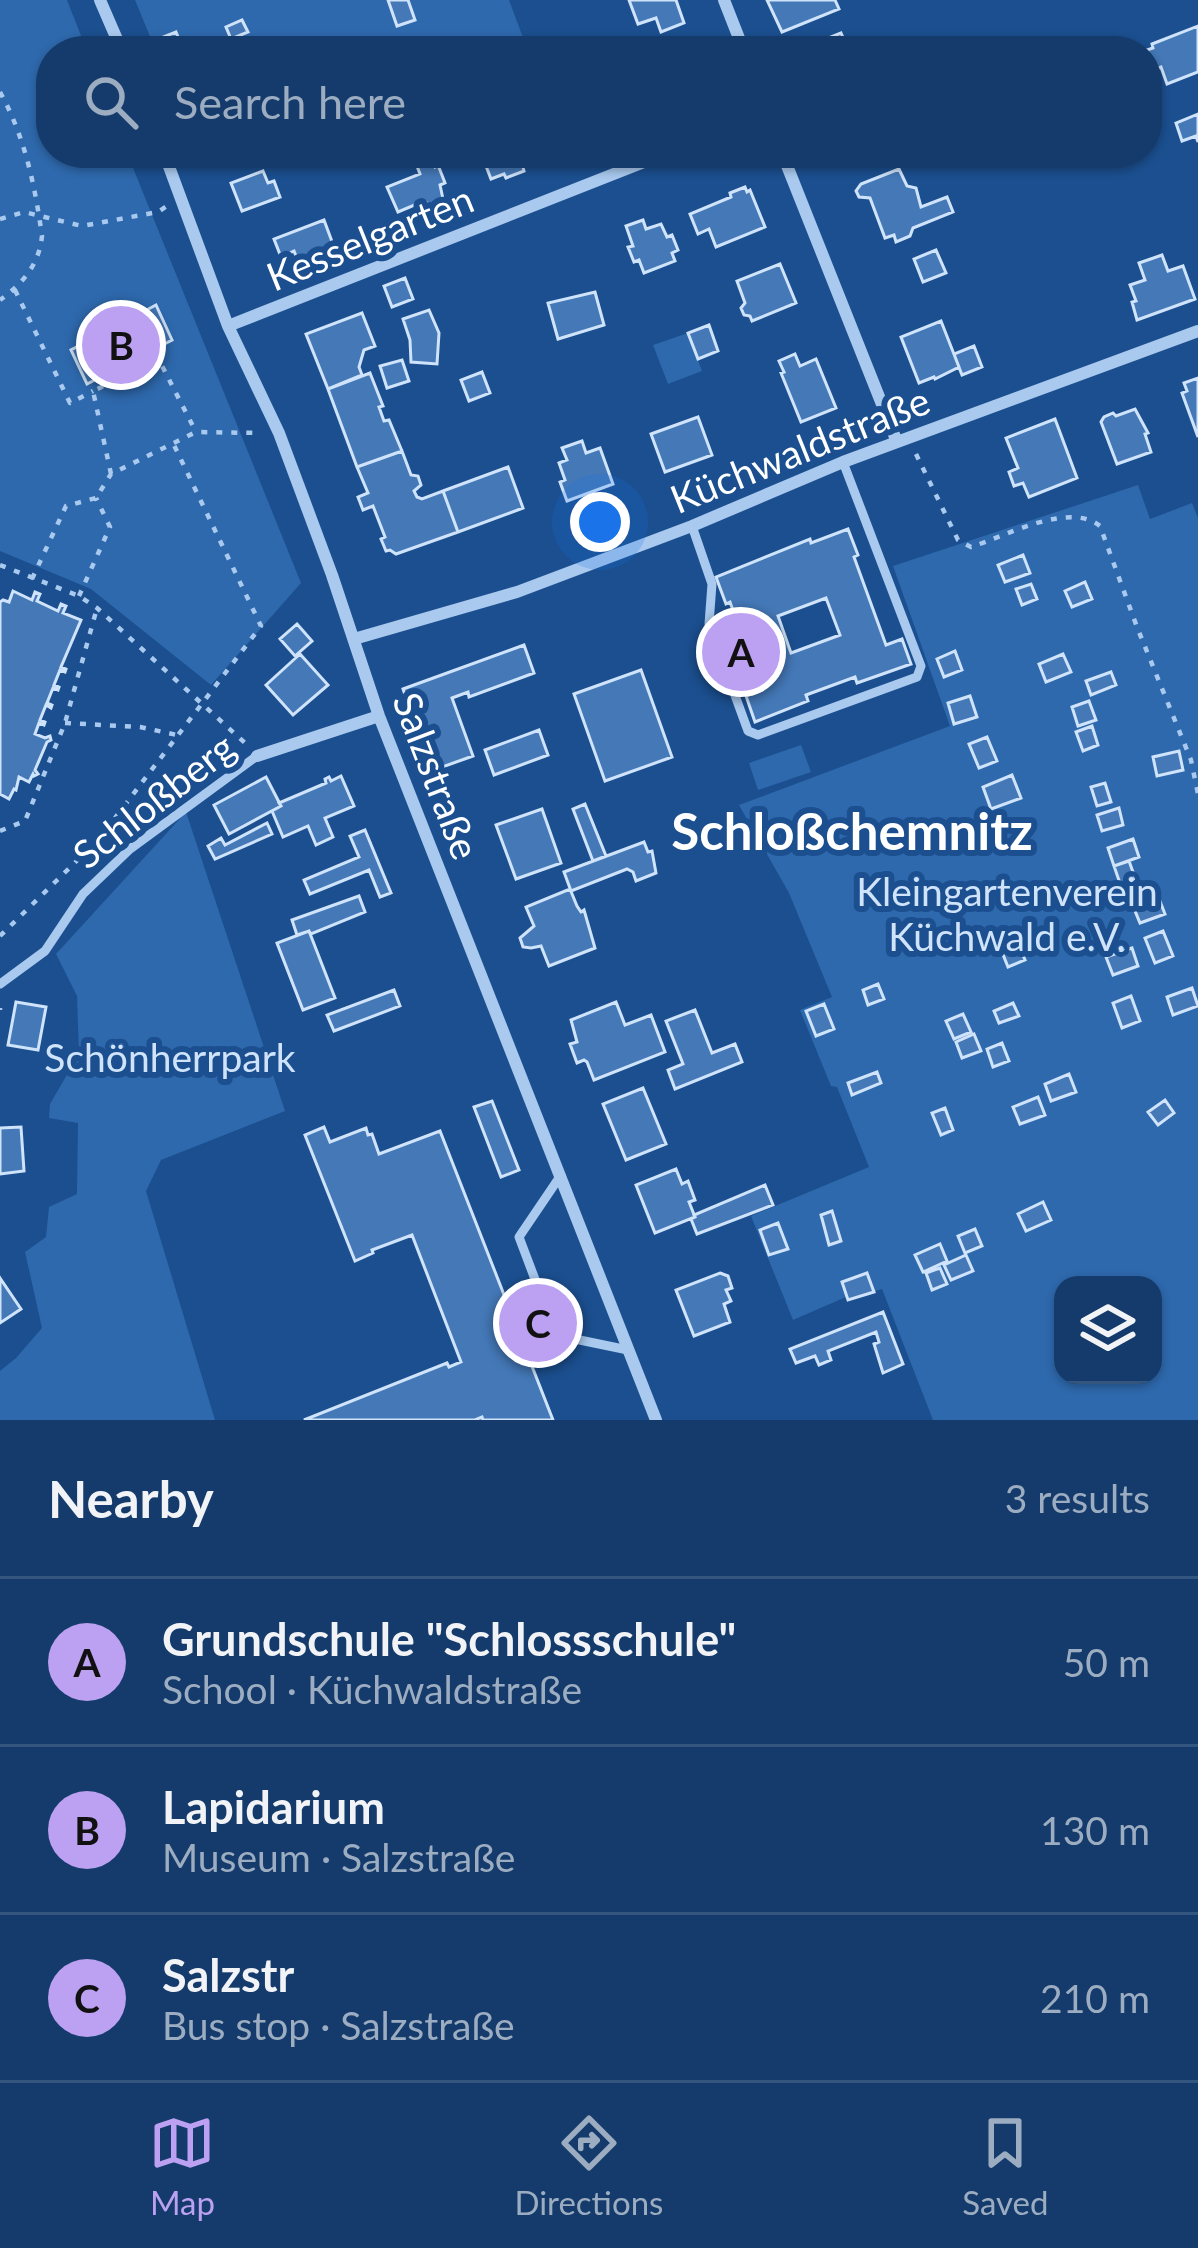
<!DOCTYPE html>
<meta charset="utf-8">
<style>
body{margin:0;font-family:Lato,sans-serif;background:#1d4271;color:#f1f3f6}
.controls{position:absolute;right:36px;bottom:36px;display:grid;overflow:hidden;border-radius:24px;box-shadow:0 3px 9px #0004}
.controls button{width:108px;height:108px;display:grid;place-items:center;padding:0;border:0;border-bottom:3px solid #33557e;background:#143b6b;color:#f1f3f6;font:60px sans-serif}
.you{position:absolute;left:600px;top:522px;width:42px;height:42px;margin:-30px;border:9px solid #fff;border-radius:50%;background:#1a73e8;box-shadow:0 0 0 18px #1a73e833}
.badge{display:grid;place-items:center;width:78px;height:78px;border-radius:50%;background:#bca0f2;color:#111;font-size:39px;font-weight:700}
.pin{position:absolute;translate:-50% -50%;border:6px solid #fff;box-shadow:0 3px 12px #0006}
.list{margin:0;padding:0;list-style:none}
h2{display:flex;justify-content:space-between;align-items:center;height:156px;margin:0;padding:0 48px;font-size:51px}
h2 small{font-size:39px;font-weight:400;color:#9dadc1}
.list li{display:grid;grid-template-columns:78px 1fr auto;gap:36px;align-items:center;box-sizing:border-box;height:168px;padding:0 48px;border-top:3px solid #33557e}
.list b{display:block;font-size:45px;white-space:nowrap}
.list p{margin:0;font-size:39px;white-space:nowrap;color:#9dadc1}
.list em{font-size:39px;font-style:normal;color:#9dadc1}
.icon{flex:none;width:66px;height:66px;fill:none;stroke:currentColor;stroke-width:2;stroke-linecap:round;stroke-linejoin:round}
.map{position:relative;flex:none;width:1198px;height:1420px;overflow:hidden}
.search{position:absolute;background:#143b6b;box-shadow:0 3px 9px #0004;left:36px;right:36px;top:36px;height:132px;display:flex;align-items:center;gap:30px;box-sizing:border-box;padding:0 42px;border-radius:48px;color:#9dadc1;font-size:45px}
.sheet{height:660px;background:#143b6b}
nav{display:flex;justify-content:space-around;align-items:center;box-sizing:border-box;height:168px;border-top:3px solid #33557e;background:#143b6b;font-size:33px;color:#9dadc1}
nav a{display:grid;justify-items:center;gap:6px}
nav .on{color:#bca0f2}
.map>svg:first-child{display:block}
.green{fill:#2e69ad;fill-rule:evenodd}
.building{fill:#4478b7;stroke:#cfe3fa;stroke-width:3;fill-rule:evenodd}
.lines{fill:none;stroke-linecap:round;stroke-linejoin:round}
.path{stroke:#a9c9ee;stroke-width:4.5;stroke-dasharray:6 9;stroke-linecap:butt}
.service{stroke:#a9c9ee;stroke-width:9}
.minor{stroke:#a9c9ee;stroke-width:12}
.labels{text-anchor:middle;stroke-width:12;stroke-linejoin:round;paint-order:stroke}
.street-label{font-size:39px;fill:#fff;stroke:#1b4f8f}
.park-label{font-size:39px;fill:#cfe3fa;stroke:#1b4f8f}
.district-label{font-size:51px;font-weight:bold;fill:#fff;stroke:#1b4f8f}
</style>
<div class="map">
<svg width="1198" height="1420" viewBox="0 0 1198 1420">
<rect width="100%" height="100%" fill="#1b4f8f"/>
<path class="green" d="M0,0H67L87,51H51V153H127L301,583L211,685L91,589L0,551Z
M135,0H509L528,51H156Z
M688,333L702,371L668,384L653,345Z
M1138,485L1150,519L1192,503L1198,518V1420H933L882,1289L848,1300L846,1297L793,1320L751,1216L869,1167L837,1087L831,1086L800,1010L832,997L789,893L739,805L950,726L893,566ZM1063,1285H1153V1375H1063Z
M801,745L811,772L758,790L749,763Z
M186,812L285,1111L161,1160L146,1191L215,1420H0V1371L16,1358L42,1328L25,1252L46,1237L49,1207L77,1194L78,1123L49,1118L50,1104L79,1054L77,996L56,954Z"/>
<path class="building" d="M388,0H408L415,20L397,26Z
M629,0H676L684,23L661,32L656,18L638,24Z
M767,0H835L839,9L782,32Z
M242,20L248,32L231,39L226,27Z
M1198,26V72L1167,84L1161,67L1154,70L1147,50L1153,48L1152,44Z
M176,32L184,51H163L158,39Z
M841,33L849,51H827L823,40Z
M1198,114V142L1196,136L1182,141L1176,123Z
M412,153H434L431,159L435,167L438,165L445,183L440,185L443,199L440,205L434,208L424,201L398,212L387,187L420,174Z
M481,153H533L536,161L523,167L524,171L506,178L504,174L491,179Z
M899,169L907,186L916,188L921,207L947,197L953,212L913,228L910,236L896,242L894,235L885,238L870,198L859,197L856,191L861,184Z
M263,171L268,183L274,181L280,197L242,211L231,183Z
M745,187L747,192L750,190L765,227L716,247L709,229L698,234L690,214L731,197L730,193Z
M324,220L334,247L298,261L294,251L281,257L274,239Z
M643,220L646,229L661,224L667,237L672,235L678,250L672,253L675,261L644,273L639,260L634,262L628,247L633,246L626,226Z
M936,250L946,273L923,282L914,259Z
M1162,255L1168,271L1183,266L1195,299L1137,320L1132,302L1136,301L1130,285L1145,280L1139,263Z
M780,264L796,303L752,321L750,316L744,315L741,308L745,303L737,281Z
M405,278L413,299L392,307L384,286Z
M595,292L604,325L558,339L548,303Z
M156,305L172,340L87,384L71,350Z
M429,310L439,333L437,364L411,362L410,340L403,319Z
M362,313L375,346L364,350L359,367L362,375L328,389L306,334Z
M941,321L959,367L935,379L934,377L919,383L901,337Z
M709,325L718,351L698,359L688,333Z
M974,346L982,367L962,375L954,354Z
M795,354L800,366L816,359L836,408L801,422L781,373L784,372L779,361Z
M402,360L409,381L387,388L380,366Z
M482,372L490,393L469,401L461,380Z
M370,373L383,406L379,407L384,421L389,420L402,451L357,467L328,389Z
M1198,378V437L1182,393L1187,391L1184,383Z
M1135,409L1148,433L1145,434L1151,452L1117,464L1101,422L1104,417L1113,413L1116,416Z
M698,417L712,455L665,472L651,434Z
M1055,419L1077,478L1029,497L1023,483L1014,486L1009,472L1018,468L1006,438Z
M582,441L586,453L600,448L613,484L567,501L560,482L565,480L559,463L567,460L562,448Z
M402,451L411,475L418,476L421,485L414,491L417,497L422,499L443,491L458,532L396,554L390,550L386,551L381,539L385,537L373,506L363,510L358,497L368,493L357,467Z
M508,467L523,508L458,532L443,491Z
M848,529L858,555L854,557L886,645L902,639L911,664L857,683L855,677L806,695L808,701L755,722L746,696L762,690L730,602L726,604L716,577L810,539L811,543ZM826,598L840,635L791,653L778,616Z
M1023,555L1030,573L1005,582L998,565Z
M1085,582L1092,599L1072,607L1065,591Z
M1031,584L1037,599L1022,605L1016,589Z
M13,591L32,600L35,592L40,594L37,601L58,611L61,604L66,606L63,613L81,620L61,667L66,669L65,672L60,670L54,685L59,687L58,690L53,688L47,703L52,705L51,708L46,705L40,720L45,722L44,725L39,723L35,734L45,738L50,736L51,740L47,742L35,770L38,774L34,776L33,774L29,782L19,777L16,790L14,789L9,799L0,794V602L3,600L9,602Z
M297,624L312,641L295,656L280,639Z
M524,645L534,673L469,697L468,692L452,698L473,756L431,771L403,689Z
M955,651L962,670L944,677L937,659Z
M300,654L328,685L293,715L266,685Z
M1063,654L1071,672L1046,682L1039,664Z
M641,670L672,757L605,781L574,694Z
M1111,672L1116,685L1091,695L1086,681Z
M970,696L977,717L954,724L948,703Z
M1089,701L1096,720L1078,726L1072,707Z
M1092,726L1098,745L1083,751L1076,732Z
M539,730L548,755L494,775L485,750Z
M987,737L997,761L979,768L969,744Z
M1179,751L1183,770L1157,776L1153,757Z
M1012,775L1021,798L991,809L983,787Z
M341,776L354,806L325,818L333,837L316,845L308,826L283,837L272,811L281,806L279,803L326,783L325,779L329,777L331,781Z
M266,777L281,806L229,834L214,805Z
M1105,783L1111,802L1097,806L1091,787Z
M585,804L606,856L593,861L573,809Z
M1119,808L1123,825L1102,831L1097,815Z
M542,809L561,863L516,879L496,825Z
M267,823L272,834L215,859L208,846L221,838L225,845Z
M365,830L391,893L380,897L369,870L310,894L304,880L359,857L350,836Z
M1133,839L1139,857L1114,866L1108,848Z
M644,842L648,852L652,851L656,873L636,881L633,872L627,869L571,891L564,872Z
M1129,861L1138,886L1123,892L1114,866Z
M570,889L577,906L581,912L584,910L595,948L549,966L541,946L531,948L523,947L520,938L534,926L526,907Z
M359,896L365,912L311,934L309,931L297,935L292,920Z
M1158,896L1165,914L1140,923L1133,906Z
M309,931L335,998L303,1010L277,943Z
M1163,931L1173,956L1155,963L1145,938Z
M1015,936L1025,960L1008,967L998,942Z
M1132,948L1138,966L1113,975L1106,957Z
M878,984L884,999L868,1005L863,990Z
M1192,988L1198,1006L1173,1015L1167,997Z
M394,990L400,1006L334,1031L327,1015Z
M1131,996L1140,1021L1122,1028L1113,1003Z
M16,1002L46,1007L38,1050L8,1045Z
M616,1002L625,1025L651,1015L665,1052L594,1080L587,1062L584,1060L577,1063L570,1044L577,1042L571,1020Z
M1013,1003L1019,1016L999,1023L994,1011Z
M824,1004L834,1029L816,1036L806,1011Z
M695,1010L712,1053L735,1044L742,1062L675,1089L668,1070L683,1064L666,1021Z
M963,1014L971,1032L954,1039L946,1021Z
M974,1034L981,1051L962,1058L956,1042Z
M1002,1043L1009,1061L993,1067L987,1049Z
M877,1072L881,1083L852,1095L848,1083Z
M1069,1074L1076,1092L1051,1101L1045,1084Z
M643,1088L666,1144L626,1160L603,1104Z
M1038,1097L1045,1115L1020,1124L1013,1107Z
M1165,1100L1174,1113L1158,1125L1148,1112Z
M492,1101L519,1170L501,1177L474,1107Z
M945,1108L953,1130L941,1135L932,1113Z
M21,1127L24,1171L0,1174V1128Z
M324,1127L330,1142L366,1128L368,1135L372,1134L379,1154L440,1131L553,1420H483L482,1417L475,1420H304L447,1363L449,1367L461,1362L412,1235L372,1250L373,1253L355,1261L305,1135Z
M676,1169L682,1184L688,1181L695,1200L689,1202L695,1217L655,1233L636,1185Z
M765,1185L773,1205L697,1234L691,1219L695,1217L694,1215Z
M1043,1202L1051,1220L1026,1231L1018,1214Z
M832,1211L841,1241L829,1245L821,1215Z
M778,1223L788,1249L769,1255L760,1230Z
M975,1229L982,1246L965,1253L958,1236Z
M940,1244L947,1261L923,1272L915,1255Z
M966,1255L973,1271L951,1280L944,1265Z
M940,1268L947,1284L932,1290L926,1273Z
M720,1273L728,1276L732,1288L726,1290L731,1301L724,1304L730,1322L694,1336L676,1290Z
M867,1273L874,1292L848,1300L842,1282Z
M0,1278L21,1309L0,1323Z
M883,1312L903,1364L883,1373L874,1344L879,1342L876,1332L828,1351L831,1360L819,1365L815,1356L796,1363L790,1349Z"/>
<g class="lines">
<path class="path" d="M0,92C25,137 35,186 42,236C39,265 23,283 0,300
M0,219L24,212L82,226L158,212L167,206
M15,290L70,403L93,391
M916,454L958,540L971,547C1006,536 1069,501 1100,526L1137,627L1191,760L1198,794
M111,474L93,391L159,360L196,432
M0,565L79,596L97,608L245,743
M32,579L66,506L96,498L111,474L196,432L261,433
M79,596L110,527L96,498
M65,723L140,727L177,735
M0,831L25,821L65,723L97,608
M0,936L99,839L261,626L173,443
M0,1008V1010"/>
<path class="service" d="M692,526L712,584L709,624L748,731L758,735L917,677L921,666L843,462
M0,984L45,951L83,894L130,849L257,756
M561,1175L519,1237L550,1319L570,1338L628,1350"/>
<path class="minor" d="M100,0L122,51
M724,0L744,51
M164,153L228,326L279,433L332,575L379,716L656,1420
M782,153L897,442
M228,326L667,153
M354,639L517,592L692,526L843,462L1198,331
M257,756L379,716"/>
</g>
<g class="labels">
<g class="street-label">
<text transform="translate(370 238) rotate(-22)" y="14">Kesselgarten</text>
<text transform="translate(800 450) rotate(-22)" y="14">Küchwaldstraße</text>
<text transform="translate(436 776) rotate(69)" y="14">Salzstraße</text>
<text transform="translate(154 801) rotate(-38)" y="14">Schloßberg</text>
</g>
<g class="park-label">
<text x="1007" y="906">Kleingartenverein<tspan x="1007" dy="45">Küchwald e.V.</tspan></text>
<text x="170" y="1072">Schönherrpark</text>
</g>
<g class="district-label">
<text x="852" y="850">Schloßchemnitz</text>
</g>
</g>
</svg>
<div class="controls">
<button><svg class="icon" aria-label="layers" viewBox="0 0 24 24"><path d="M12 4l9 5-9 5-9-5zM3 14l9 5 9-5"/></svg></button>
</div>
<div class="you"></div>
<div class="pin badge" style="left:741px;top:652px">A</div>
<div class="pin badge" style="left:121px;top:345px">B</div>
<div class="pin badge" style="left:538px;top:1323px">C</div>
<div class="search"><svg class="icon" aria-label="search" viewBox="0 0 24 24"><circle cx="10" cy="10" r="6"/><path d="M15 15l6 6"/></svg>Search here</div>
</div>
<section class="sheet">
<h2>Nearby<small>3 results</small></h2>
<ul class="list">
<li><span class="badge">A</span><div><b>Grundschule &quot;Schlossschule&quot;</b><p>School · Küchwaldstraße</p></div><em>50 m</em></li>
<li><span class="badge">B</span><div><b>Lapidarium</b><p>Museum · Salzstraße</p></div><em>130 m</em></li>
<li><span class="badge">C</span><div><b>Salzstr</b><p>Bus stop · Salzstraße</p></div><em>210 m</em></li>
</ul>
</section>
<nav>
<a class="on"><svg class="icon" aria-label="map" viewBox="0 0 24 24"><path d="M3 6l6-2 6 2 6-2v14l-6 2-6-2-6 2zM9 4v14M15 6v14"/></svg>Map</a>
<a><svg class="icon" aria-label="directions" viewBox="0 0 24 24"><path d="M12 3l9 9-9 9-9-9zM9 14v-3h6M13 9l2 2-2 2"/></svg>Directions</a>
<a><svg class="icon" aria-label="saved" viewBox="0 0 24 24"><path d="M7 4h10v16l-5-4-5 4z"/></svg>Saved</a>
</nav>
